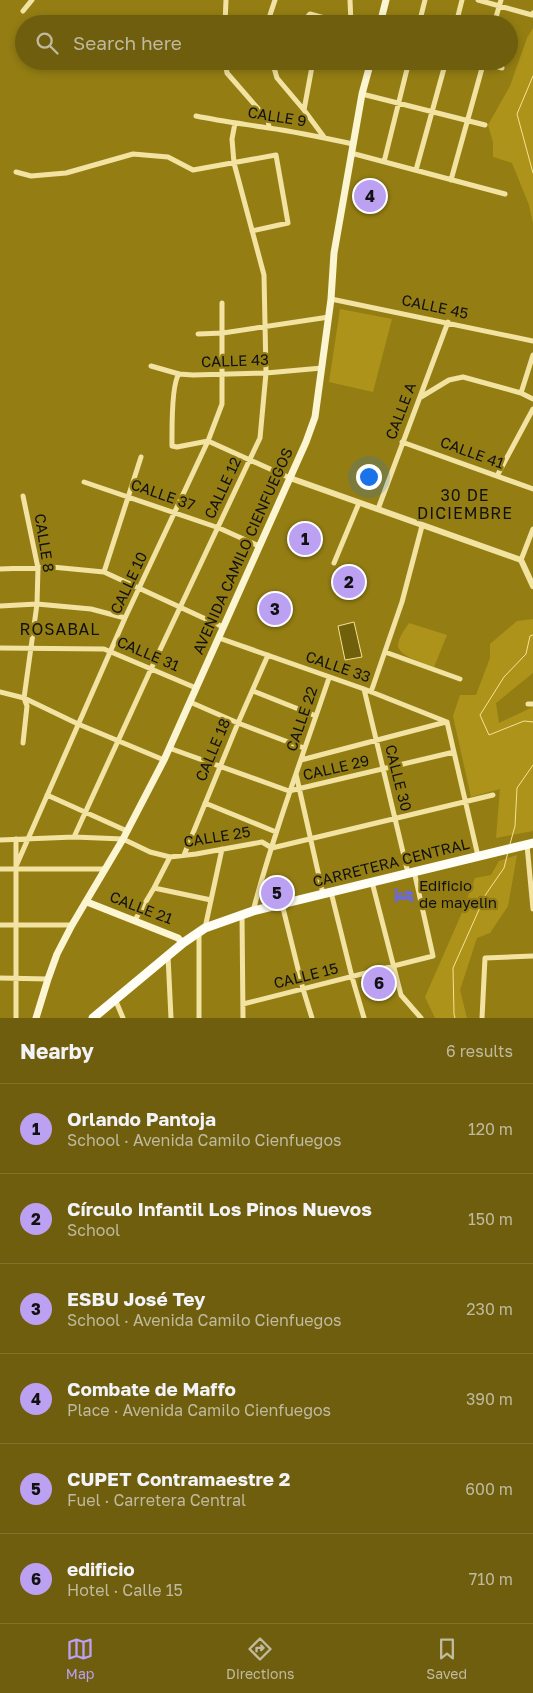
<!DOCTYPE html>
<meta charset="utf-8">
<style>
body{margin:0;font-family:"Golos Text",sans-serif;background:#746417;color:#f1f3f6}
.you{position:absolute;left:368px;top:476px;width:18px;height:18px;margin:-12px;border:4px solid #fff;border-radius:50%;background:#1a73e8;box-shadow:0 0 0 8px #1a73e833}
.badge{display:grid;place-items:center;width:32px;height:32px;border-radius:50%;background:#bca0f2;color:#111;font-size:16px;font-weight:700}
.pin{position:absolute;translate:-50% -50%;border:2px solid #fff;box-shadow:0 1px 5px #0006}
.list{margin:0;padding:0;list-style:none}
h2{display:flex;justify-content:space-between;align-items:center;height:65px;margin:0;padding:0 20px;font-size:21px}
h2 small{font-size:16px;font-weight:400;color:#c0ba9e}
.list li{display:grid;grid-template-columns:32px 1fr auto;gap:15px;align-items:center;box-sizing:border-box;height:90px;padding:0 20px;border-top:1px solid #81732e}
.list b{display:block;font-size:19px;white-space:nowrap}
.list p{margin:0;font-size:16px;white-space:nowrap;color:#c0ba9e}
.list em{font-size:16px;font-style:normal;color:#c0ba9e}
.icon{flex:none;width:28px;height:28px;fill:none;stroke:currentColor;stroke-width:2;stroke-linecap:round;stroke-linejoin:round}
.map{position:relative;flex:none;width:533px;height:1018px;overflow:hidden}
.search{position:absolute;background:#6f5e0e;box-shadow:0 2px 8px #0003;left:15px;right:15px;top:15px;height:55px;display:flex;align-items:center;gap:12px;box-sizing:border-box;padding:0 18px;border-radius:28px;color:#c0ba9e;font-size:19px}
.sheet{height:605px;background:#6f5e0e}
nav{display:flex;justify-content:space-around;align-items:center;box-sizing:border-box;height:70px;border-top:1px solid #81732e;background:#6f5e0e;font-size:14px;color:#c0ba9e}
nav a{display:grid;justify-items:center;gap:2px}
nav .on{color:#bca0f2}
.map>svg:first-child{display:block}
.green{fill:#ae931b}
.water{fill:#70600c;stroke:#f5e294}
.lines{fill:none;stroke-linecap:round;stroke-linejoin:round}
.stream{stroke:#f5e294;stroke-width:1}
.minor{stroke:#f2e3a2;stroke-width:5}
.tertiary{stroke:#f2e3a2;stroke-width:6}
.secondary{stroke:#fcf5d1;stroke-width:7}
.trunk{stroke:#fffef6;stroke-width:9}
.labels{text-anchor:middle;stroke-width:4.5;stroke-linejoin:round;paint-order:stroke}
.street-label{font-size:15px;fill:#111;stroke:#947e13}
.poi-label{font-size:15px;fill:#111;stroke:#947e13;text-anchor:start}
.neighbourhood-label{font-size:16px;letter-spacing:1px;fill:#111;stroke:#947e13}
</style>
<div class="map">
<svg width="533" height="1018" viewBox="0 0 533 1018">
<rect width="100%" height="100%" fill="#947e13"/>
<path class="green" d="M533,28V223L529,205L512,163L493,157V142L488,125L510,86L527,38Z
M340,309L392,319L373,392L329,382Z
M533,619V673L496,703L499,723L533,707V831L496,838L500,789L471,797L453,716L460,695H476L490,658V644L517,621Z
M409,623L447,635L434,667C425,663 397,656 398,645C399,637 405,629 409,623Z
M517,855L508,906L490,933L477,938L460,990L467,1018H435L425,997L461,915L475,878L491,875L499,861Z"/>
<path class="water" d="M354,622L362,657L345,660L338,626Z"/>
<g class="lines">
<path class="stream" d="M533,76L517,114L533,173
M533,635L530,636L526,654L504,677L480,715L489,735L524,721L533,722
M510,844L515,826L517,788L533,765
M455,1018L454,1014L453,968L486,894L504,868L508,852"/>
<path class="minor" d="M350,0L351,24
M478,0L532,15L533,13
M23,11L32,0
M225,24L226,0
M267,24L275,0
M301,24L310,14L346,24
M419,24L425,0
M456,24L462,0
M494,24L501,0
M225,61L227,73L268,120L269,127
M272,61L277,78L304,110L324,137
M480,61L502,68
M362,94L485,125
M304,110L313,61
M196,116C220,121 244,124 269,128C297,132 325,138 353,144
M351,153L505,194
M384,162L409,61
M416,170L446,61
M16,172L31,176L66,173L133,154L168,157L193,170L276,155L288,223L252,231
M451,180L484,61
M331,299L533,341
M198,334L223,333L329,317
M151,366L179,374L193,375L266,373L322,368
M179,374C171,384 172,431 172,446L177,447L208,441L290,478
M521,393L533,355
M421,397L449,380L463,377L521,393L533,399
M402,442L533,489
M497,476L533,409
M84,482L219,528L259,546
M23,496L38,568L37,604L24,698L27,706L23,743
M378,509L448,322
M521,560L533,529
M334,563L359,503
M0,569L52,567L104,572L223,627
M104,572L141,457
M0,606L37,604L91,609L125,618
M219,638L364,689L447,722
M0,648L104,649L196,688
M385,652L460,679
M364,689L408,873
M253,691L316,716
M0,692L24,698L78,724L164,760
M371,692L402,602L422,526
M190,702L238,723L304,748
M528,704H533
M447,722L478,856
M169,748L289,791L454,752
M301,760L446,722
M296,774L323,894
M47,795L127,831
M205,803L276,832
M74,837L151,669L260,438L266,373L264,275L234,163L232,139L235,123
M16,839V1018
M0,840L74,837L123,839L150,852L170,857L196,854L262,842L272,848L493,795
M527,845L533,909
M184,855L238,723L268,655
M17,864L125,618L208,441L222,404V303
M0,869H105
M372,882L401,995L421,1018
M154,888L211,900
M331,892L352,977L364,1018
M282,904L303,989L312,1018
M253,911C274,832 303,755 329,678
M242,914L243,1018
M135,920L154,888L170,857
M0,925H72
M205,928L222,849
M199,932V1018
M168,956L171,1018
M0,978L48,979
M115,999L123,1018
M243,1004L433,956L414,871
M482,1018L485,958L533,956"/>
<path class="tertiary" d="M290,478L521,560L533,586"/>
<path class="secondary" d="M380,24L386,0
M87,902L178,938L183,943
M36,1018L48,979L57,954L72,925L123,839L164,760L306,442L315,417L331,299L334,253L362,94L371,61"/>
<path class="trunk" d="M93,1018L183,943L205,928L253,911L533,843"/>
</g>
<defs>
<g id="hotel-bare" transform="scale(1.5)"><path d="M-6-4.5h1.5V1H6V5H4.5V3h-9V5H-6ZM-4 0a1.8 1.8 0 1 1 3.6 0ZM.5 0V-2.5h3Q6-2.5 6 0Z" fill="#6366ff" stroke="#947e13" stroke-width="2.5" paint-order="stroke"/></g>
</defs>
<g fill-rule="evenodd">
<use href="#hotel-bare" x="404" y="895"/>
</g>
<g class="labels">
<g class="street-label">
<text transform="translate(277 117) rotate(9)" y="5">CALLE 9</text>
<text transform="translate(435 307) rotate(12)" y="5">CALLE 45</text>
<text transform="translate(235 361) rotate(-2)" y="5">CALLE 43</text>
<text transform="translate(401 411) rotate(-69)" y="5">CALLE A</text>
<text transform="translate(472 453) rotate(20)" y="5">CALLE 41</text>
<text transform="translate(223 488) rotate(-65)" y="5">CALLE 12</text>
<text transform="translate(163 495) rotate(19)" y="5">CALLE 37</text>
<text transform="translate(44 543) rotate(81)" y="5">CALLE 8</text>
<text transform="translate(243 551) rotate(-66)" y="5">AVENIDA CAMILO CIENFUEGOS</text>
<text transform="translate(129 583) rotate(-65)" y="5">CALLE 10</text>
<text transform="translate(148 654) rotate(23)" y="5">CALLE 31</text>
<text transform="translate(338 667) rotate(19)" y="5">CALLE 33</text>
<text transform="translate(302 719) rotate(-71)" y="5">CALLE 22</text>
<text transform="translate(213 750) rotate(-67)" y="5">CALLE 18</text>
<text transform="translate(336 768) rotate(-13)" y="5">CALLE 29</text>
<text transform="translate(398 778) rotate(76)" y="5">CALLE 30</text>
<text transform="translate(217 837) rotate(-9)" y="5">CALLE 25</text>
<text transform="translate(391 863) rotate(-14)" y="5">CARRETERA CENTRAL</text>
<text transform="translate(141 908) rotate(21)" y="5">CALLE 21</text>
<text transform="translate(306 976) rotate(-14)" y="5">CALLE 15</text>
</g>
<g class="poi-label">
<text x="419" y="891">Edificio<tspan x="419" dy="17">de mayelin</tspan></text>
</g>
<g class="neighbourhood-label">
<text x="465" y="501">30 DE<tspan x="465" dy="18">DICIEMBRE</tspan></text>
<text x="60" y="635">ROSABAL</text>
</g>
</g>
</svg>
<div class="you"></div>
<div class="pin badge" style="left:305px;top:539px">1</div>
<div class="pin badge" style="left:349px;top:582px">2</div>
<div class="pin badge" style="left:275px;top:609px">3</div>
<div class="pin badge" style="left:370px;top:196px">4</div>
<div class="pin badge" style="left:277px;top:893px">5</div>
<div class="pin badge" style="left:379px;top:983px">6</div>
<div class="search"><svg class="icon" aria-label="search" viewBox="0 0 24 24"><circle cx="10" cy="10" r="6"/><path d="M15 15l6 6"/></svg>Search here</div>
</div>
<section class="sheet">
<h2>Nearby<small>6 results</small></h2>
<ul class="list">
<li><span class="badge">1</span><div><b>Orlando Pantoja</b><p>School · Avenida Camilo Cienfuegos</p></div><em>120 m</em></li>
<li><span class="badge">2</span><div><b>Círculo Infantil Los Pinos Nuevos</b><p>School</p></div><em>150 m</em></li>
<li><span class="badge">3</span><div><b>ESBU José Tey</b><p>School · Avenida Camilo Cienfuegos</p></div><em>230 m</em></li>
<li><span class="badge">4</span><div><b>Combate de Maffo</b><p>Place · Avenida Camilo Cienfuegos</p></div><em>390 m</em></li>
<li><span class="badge">5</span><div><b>CUPET Contramaestre 2</b><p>Fuel · Carretera Central</p></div><em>600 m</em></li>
<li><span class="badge">6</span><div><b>edificio</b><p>Hotel · Calle 15</p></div><em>710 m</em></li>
</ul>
</section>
<nav>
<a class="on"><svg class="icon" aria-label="map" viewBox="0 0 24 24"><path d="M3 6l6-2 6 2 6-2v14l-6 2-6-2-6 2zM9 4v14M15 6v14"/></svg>Map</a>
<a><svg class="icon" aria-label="directions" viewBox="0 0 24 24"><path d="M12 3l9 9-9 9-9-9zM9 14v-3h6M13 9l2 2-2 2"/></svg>Directions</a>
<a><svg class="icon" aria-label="saved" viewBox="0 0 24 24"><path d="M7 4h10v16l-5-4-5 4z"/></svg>Saved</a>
</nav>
